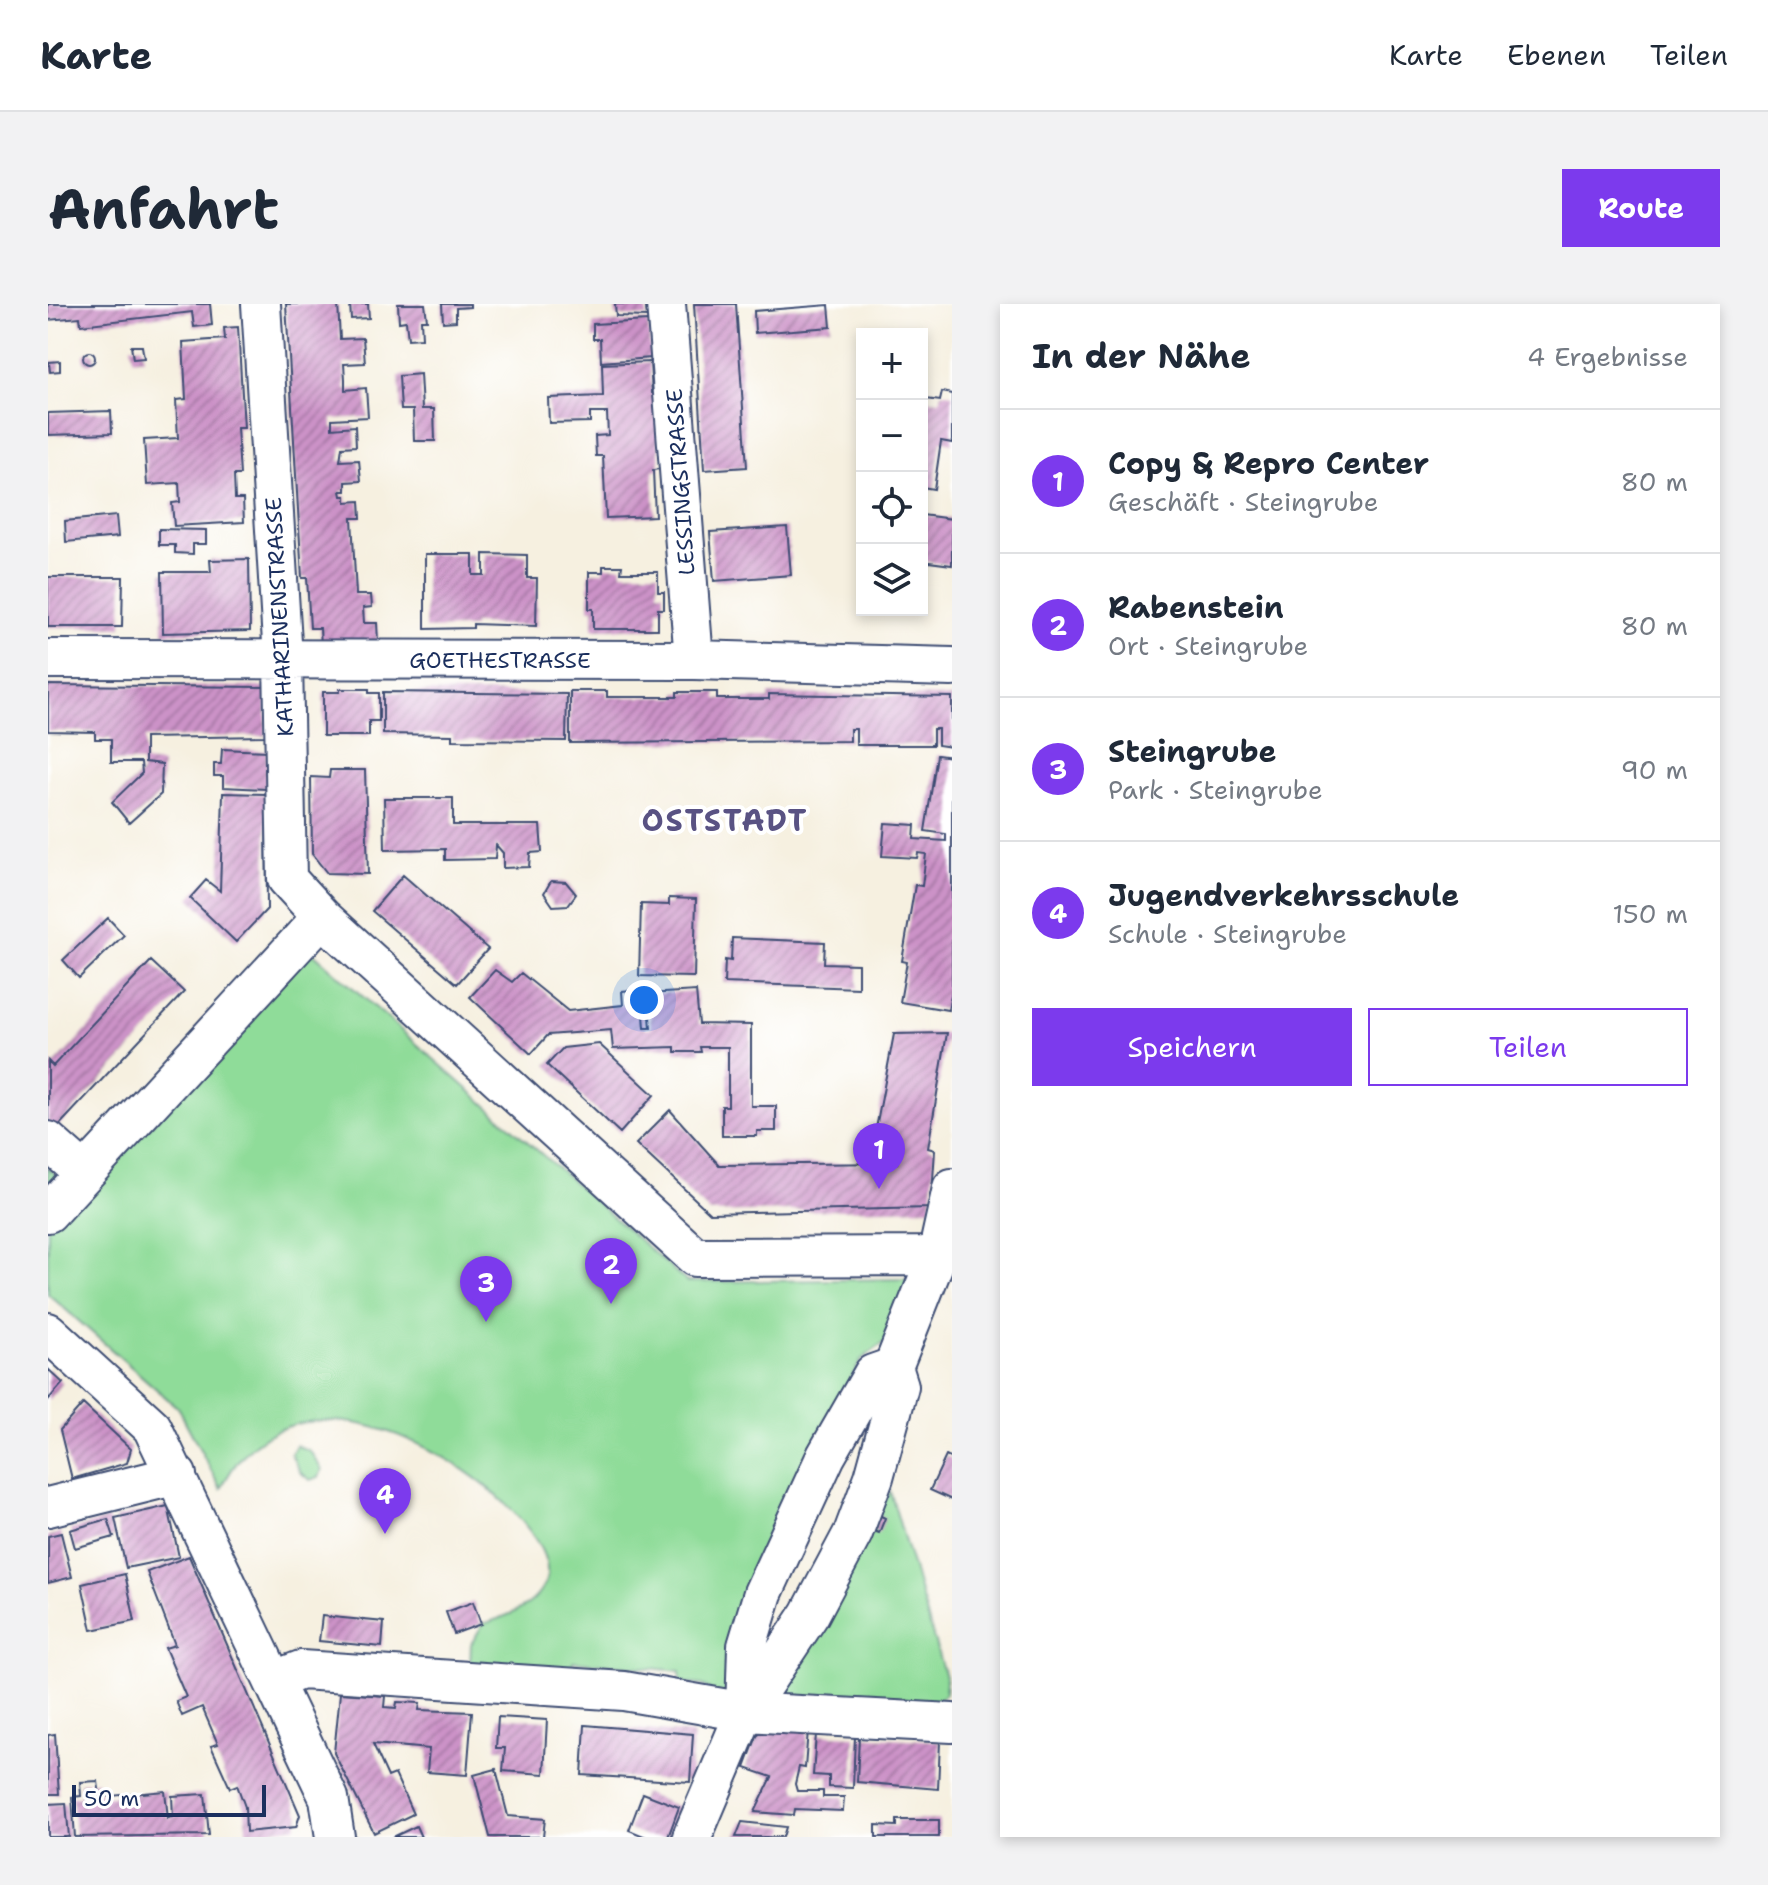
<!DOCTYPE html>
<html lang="de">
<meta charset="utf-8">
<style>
body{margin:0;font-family:"Shantell Sans",sans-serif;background:#f2f2f3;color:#1f2937}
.controls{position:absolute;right:24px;top:24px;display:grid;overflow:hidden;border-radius:0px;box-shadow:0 4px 12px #0003}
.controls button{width:72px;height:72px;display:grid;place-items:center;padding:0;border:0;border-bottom:2px solid #e0e1e3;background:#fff;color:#1f2937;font:40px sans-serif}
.scale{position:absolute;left:24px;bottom:20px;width:194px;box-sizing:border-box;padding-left:8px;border:4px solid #1b2f5e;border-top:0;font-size:22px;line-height:28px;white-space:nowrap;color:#1b2f5e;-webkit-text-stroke:6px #fff;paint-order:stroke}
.you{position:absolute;left:596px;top:696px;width:28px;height:28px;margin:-20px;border:6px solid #fff;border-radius:50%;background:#1a73e8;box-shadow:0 0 0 12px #1a73e833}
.badge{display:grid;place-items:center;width:52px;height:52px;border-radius:50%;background:#7c3aed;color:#fff;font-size:26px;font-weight:700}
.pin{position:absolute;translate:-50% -66px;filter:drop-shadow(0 2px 4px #0008)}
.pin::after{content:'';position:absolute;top:42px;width:28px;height:24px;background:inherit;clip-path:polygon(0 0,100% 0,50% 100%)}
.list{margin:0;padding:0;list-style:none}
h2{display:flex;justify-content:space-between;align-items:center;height:104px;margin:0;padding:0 32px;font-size:34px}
h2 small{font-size:26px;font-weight:400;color:#747a83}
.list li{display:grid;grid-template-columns:52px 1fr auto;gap:24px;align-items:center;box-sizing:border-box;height:144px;padding:0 32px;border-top:2px solid #e0e1e3}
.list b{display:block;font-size:30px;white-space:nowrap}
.list p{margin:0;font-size:26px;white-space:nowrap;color:#747a83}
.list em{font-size:26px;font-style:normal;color:#747a83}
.actions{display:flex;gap:16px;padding:24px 32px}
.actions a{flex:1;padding:18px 0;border:2px solid #7c3aed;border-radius:0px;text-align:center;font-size:28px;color:#7c3aed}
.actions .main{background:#7c3aed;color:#fff}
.icon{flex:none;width:44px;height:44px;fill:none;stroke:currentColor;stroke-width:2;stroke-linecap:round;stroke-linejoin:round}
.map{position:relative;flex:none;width:904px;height:1533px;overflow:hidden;border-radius:0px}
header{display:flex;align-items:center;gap:48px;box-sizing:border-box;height:112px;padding:0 40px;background:#fff;border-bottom:2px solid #e0e1e3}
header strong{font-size:38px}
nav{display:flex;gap:44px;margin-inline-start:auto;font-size:28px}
.intro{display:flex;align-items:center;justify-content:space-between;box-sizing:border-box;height:192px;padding:0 48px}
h1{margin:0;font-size:56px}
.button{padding:20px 36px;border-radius:0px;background:#7c3aed;color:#fff;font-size:28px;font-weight:700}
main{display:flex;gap:48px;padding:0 48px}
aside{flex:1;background:#fff;border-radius:0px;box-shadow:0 4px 12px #0003}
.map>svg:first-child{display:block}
.park{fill:#8fdc99;stroke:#55867c;stroke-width:2}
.building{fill:url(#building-hatch)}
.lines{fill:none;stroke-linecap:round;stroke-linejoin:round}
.minor-casing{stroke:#3c4c72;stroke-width:42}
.minor{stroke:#fff;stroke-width:38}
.labels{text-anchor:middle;stroke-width:8;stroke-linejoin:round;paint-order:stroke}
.street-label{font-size:22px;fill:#1b2f5e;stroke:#fff}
.district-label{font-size:30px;font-weight:bold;letter-spacing:2px;fill:#595283;stroke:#fff}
</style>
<header>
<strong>Karte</strong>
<nav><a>Karte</a><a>Ebenen</a><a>Teilen</a></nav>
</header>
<div class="intro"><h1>Anfahrt</h1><a class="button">Route</a></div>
<main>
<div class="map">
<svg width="904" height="1533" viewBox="0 0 904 1533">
<defs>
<pattern id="building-hatch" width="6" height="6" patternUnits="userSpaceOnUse" patternTransform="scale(2)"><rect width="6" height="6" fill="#cc92c7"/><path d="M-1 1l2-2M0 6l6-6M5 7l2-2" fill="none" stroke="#a578a5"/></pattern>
</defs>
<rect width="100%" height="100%" fill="#fff"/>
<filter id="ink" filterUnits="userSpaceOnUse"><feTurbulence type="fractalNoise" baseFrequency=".0125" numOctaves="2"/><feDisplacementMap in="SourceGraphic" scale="16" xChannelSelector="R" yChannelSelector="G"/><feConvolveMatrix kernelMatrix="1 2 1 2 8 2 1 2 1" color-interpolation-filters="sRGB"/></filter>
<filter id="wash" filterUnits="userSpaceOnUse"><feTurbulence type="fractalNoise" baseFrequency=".006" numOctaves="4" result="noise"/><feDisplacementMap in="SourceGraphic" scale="32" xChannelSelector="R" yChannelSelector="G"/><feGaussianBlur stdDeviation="1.8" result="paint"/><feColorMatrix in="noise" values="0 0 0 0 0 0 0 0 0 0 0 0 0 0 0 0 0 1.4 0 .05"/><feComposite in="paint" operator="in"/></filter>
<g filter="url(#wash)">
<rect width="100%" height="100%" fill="#f6f0e0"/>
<path class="park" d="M262,646L639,978L863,975L838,1037L814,1055L769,1133L701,1273L682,1362L774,1320L842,1187L898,1376L897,1390L888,1398L697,1408L654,1381L632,1379V1367L525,1357L523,1369L422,1361L423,1340L435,1320C459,1312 489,1303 498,1276C519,1210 254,1014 173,1185L130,1104L0,990V863L35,896Z
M248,1141L262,1147L274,1166L271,1173L262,1176L252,1168L243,1150Z"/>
<g id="blocks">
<path class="building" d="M0,0H162L164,21L146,23L144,8L33,21L32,13L0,16Z
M238,0H290L292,35L315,34L317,59L296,60L297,75V86L318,84L320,113L284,115V124L307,122L308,142L294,143L292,157L311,156L313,177L298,178V187H293L294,192H298V198L312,197L313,214H304L308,291H323L324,303L315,304L316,319H329L330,338L273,341L272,324H262L259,274H254Z
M302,0H320L321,14L303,15Z
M350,0H377L379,16H373L374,34L360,35L358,17L351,18Z
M394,0H422V3L408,4V17L395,18Z
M567,0H598L599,13L568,12Z
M646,0H688L699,163L656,166Z
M781,1L783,23L707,29L706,7Z
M600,17L603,54L553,58L552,35H545V20Z
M190,23L196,124H189L192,171H186L187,195H195L196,218L126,222L124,199L132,198L131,179L99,181L96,136L130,134L128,96L138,95L135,38L177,35L176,24Z
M83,42H94L96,54L85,55Z
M35 54a6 6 0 1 1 12 0a6 6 0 1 1-12 0Z
M12,57V67L2,68L1,58Z
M602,58L604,89H608L612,165L605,166L607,212L558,214L555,152H548L547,132L560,131L559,109H542V118L501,119L500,94L555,92L554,60Z
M372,70L374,105H386L387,137H366L365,106H353L351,72Z
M894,88L904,90V139L893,137L886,185L874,183L878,95L892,97Z
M63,107L64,129L0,131V109Z
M874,211L904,215V261L874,257Z
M68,212L70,233L18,238L17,217Z
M739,223L743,271L666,277L662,228Z
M111,225L158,226V240H145V250L127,249V241H111Z
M377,250H425V271H436V250L479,251V274H489L488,322L425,320V324L377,325Z
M201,255L202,327L115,329L114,268H163L162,256Z
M555,262H574L573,268H610V288H616V305H610V325H545V305H541V268H555Z
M0,273H75L74,323H0Z
M0,381L219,383L218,432L97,434V458L114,460L113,490L81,519L64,498L94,469L93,458H63V435H47V428L0,427Z
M292,385H321V389H331V417H321V432H275V388H292Z
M522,387H559V393H629V388H669V395H721V390L904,393V443L890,441V425H885V441H808V425H802V437L522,439Z
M335,388L519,390L518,437L404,436V431L335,430Z
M174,445L219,447L218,485L175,483V472H166V460H173Z
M889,451L904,453V686L900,706L852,698L859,658L854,657L867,581L874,582L878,550L870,549L869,554L834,552L837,519L867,521L866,535L898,537V530L877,527Z
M282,466H317L320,570L279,569L264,550L263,473L281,474Z
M175,489L218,490L219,605L188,638L142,594L158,576L172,587Z
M336,494H405V521H492L494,548L482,549L481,563L455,564V549L448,541L447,555L397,556V545L337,546Z
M355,571L440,645L409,680L324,607Z
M503,577L518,578L528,590L520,601L505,602L496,589Z
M621,594L648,595L646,673L591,672L593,600L621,601Z
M60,614L76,631L31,674L15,656Z
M684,634L777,638L776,659L810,660V684L676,679L677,656L683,657Z
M103,657L136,688L5,828L0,823V757L5,762Z
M447,666L464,678L473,669L520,707L575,701L574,687L594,685L597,724H603L600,690L648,687L651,720L703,721V802H728V827H709V832H674V802H680V743H652L653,748H627V743L565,745L563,726L500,731L483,750L422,693Z
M899,729L880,844L887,846L883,904L662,909L588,840L622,806L671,861L849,859L852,839L826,835L846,730Z
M551,740L606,791L572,829L499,761L515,744Z
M0,1065L15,1079L0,1096Z
M35,1100L83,1145L79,1159L24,1175L12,1126Z
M898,1152L904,1155V1196L882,1186Z
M120,1202L131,1253L78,1264L67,1214Z
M831,1211L837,1214L831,1229L825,1227Z
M60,1215L66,1233L27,1244L22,1226Z
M13,1229L24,1273L0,1279V1232Z
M141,1252L252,1511L248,1523L198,1528L197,1503L189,1481L182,1484L163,1442L170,1440L154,1403L134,1412L128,1397L138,1393L117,1344L127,1341L99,1268Z
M77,1270L87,1317L44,1326L34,1280Z
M425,1298L433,1320L406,1330L398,1308Z
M274,1312L336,1318L334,1343L271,1337Z
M292,1389L337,1392L336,1403L348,1404L349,1398L372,1399L371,1406L424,1408L419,1471L379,1468L381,1445L325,1440L340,1473L347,1470L365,1510L326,1529L286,1449Z
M450,1413L499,1416L496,1470L455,1467L457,1444H448Z
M537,1421L645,1430L642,1478L534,1471Z
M720,1423L760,1426L757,1464L751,1463L747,1480L749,1487H775V1493H796L795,1507L747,1505L746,1511L707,1508L724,1473L697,1464L709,1432Z
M7,1430L11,1490H0V1431Z
M768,1430L807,1432L805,1484L781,1483V1472L765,1471Z
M811,1432L892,1437L890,1485L809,1478Z
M448,1465L460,1512L497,1515L495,1533H442L426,1471Z
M50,1477L52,1493L117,1487L120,1514L125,1513L124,1492L157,1490L161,1531L27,1533L24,1493L33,1492L32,1478Z
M595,1489L631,1503L620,1533H598L581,1526Z
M18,1499L21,1533H0V1500Z
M849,1516H891V1533H828V1521L849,1522Z
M694,1518L738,1523L735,1533H688Z
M368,1522L373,1533H345Z"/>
</g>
</g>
<g filter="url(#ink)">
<use href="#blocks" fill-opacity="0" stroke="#3c4c72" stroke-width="2"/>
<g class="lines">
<g class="minor-casing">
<path id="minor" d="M213,0L235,355L239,575L274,613L647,953L889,952
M618,0L646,356
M0,355L646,356L904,363
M0,837L36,869
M0,909L274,613
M0,1028L104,1123L281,1494L287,1533
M0,1203L129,1171
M227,1376L253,1366L576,1387L697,1408L904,1419
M697,1408L699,1342L715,1289L778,1152L825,1070L845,1063
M644,1533L697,1408L762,1310L805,1229L826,1173L851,1082L845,1063L889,952L904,884"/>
</g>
<use href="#minor" class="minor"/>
</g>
</g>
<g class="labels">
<g class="street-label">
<text transform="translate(632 178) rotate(-94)" y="8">LESSINGSTRASSE</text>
<text transform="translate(231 313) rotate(-93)" y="8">KATHARINENSTRASSE</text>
<text x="452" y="364">GOETHESTRASSE</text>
</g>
<g class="district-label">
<text x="677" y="527">OSTSTADT</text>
</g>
</g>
</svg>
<div class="controls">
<button>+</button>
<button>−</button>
<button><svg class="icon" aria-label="locate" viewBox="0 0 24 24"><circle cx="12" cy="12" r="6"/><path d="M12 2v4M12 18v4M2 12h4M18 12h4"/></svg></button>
<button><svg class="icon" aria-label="layers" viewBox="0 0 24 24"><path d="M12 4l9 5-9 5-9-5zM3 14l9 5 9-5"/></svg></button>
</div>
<div class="scale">50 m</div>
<div class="you"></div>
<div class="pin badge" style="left:831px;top:885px">1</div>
<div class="pin badge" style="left:563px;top:1000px">2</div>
<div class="pin badge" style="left:438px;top:1018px">3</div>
<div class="pin badge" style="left:337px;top:1230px">4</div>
</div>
<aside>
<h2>In der Nähe<small>4 Ergebnisse</small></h2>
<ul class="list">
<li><span class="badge">1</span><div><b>Copy &amp; Repro Center</b><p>Geschäft · Steingrube</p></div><em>80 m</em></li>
<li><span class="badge">2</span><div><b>Rabenstein</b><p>Ort · Steingrube</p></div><em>80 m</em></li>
<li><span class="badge">3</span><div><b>Steingrube</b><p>Park · Steingrube</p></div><em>90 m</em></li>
<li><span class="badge">4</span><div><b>Jugendverkehrsschule</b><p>Schule · Steingrube</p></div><em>150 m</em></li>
</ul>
<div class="actions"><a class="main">Speichern</a><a>Teilen</a></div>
</aside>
</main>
